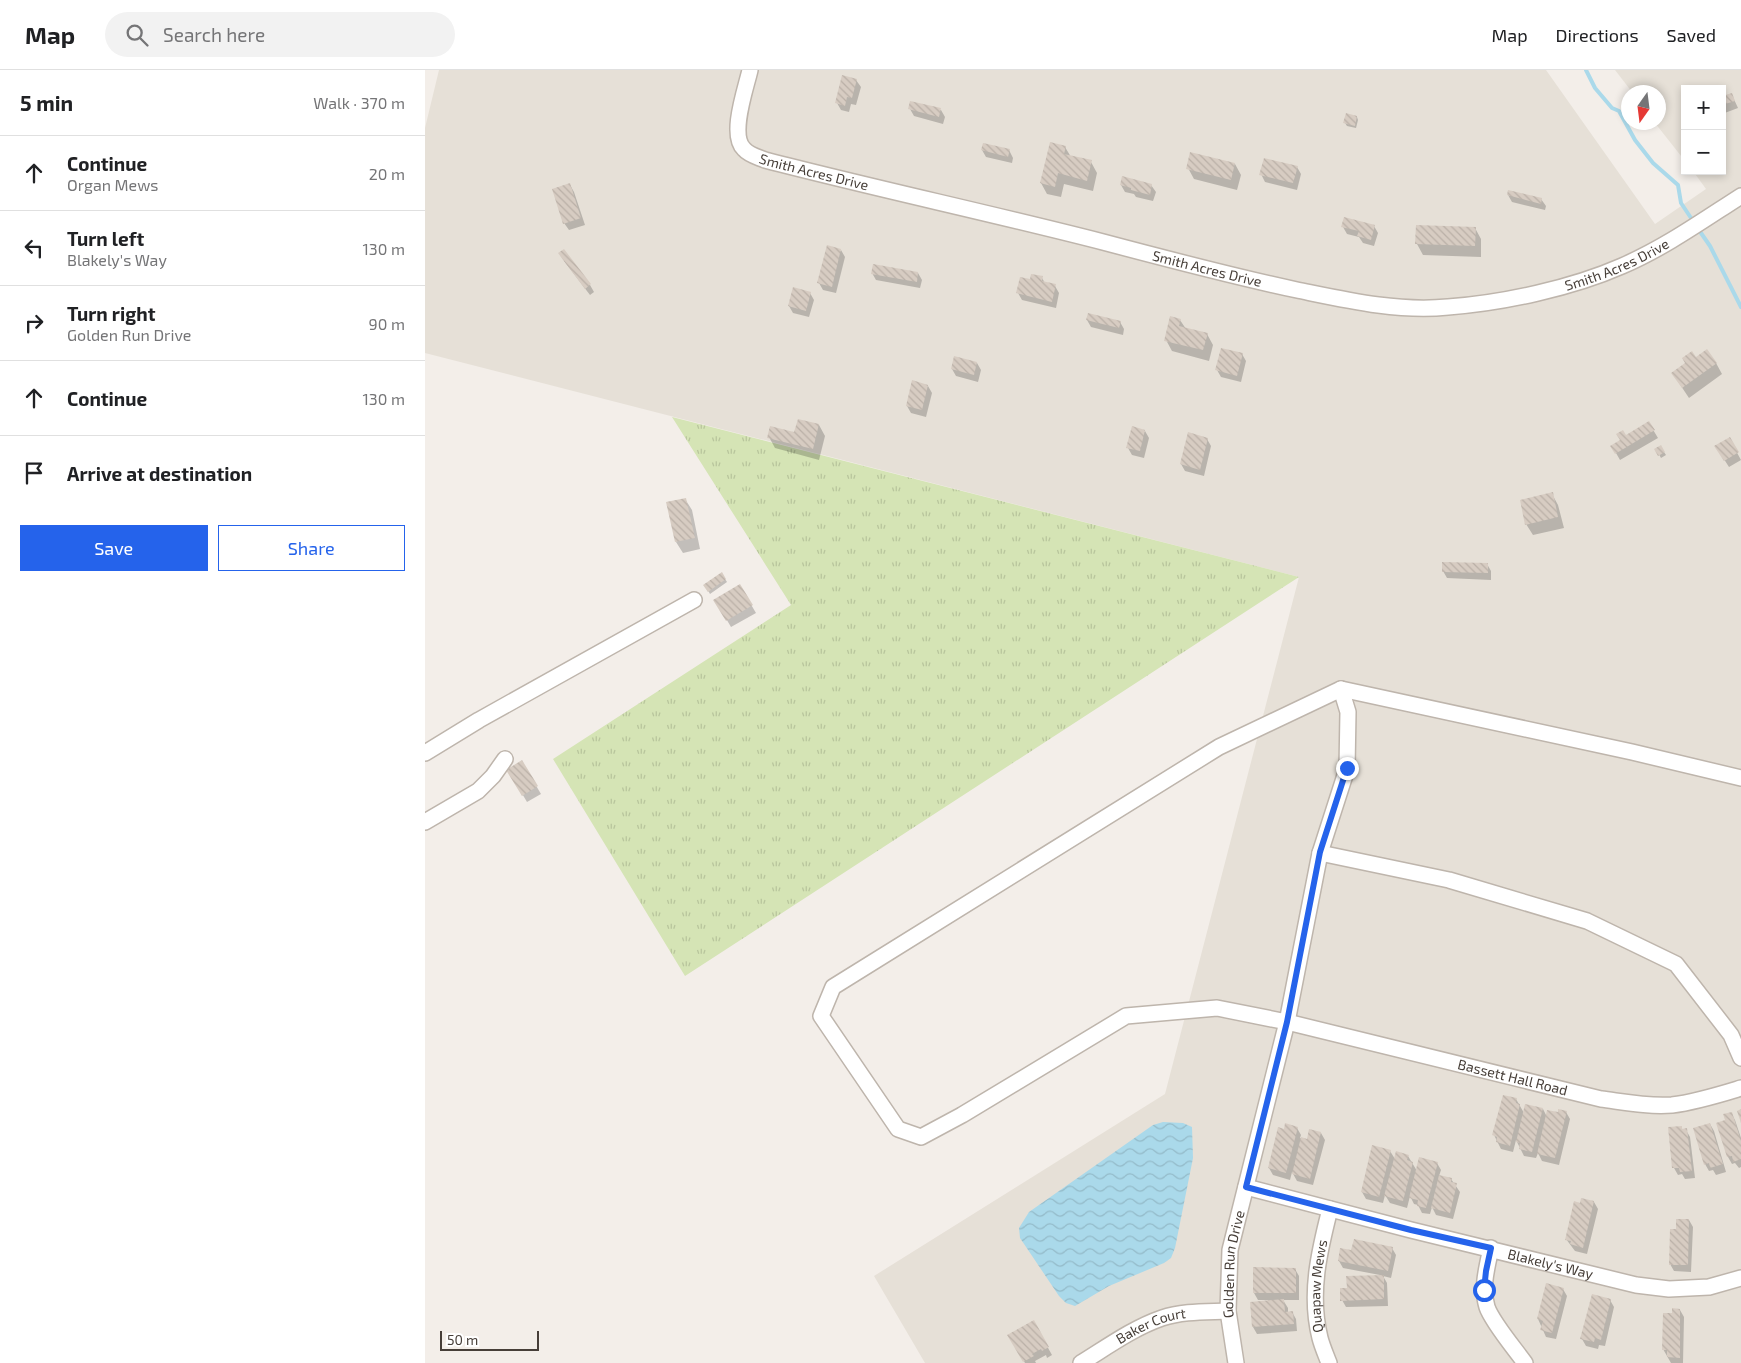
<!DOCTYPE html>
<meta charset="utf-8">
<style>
body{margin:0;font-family:"Exo 2",sans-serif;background:#f2f2f2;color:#202124}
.controls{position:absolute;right:15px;top:15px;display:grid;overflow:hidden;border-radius:0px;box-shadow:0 2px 8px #0003}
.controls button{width:45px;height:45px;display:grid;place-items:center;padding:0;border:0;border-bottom:1px solid #e0e0e0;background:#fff;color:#202124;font:25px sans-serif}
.compass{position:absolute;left:1196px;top:15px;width:45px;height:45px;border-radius:50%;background:#fff;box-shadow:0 2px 8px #0003;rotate:194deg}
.scale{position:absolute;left:15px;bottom:12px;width:99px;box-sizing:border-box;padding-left:5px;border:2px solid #463e38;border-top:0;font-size:14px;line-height:18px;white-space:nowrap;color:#463e38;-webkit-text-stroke:4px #fff;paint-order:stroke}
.stop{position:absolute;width:15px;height:15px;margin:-11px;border:4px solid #2563eb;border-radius:50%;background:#fff}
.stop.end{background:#2563eb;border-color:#fff;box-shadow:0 1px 5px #0008}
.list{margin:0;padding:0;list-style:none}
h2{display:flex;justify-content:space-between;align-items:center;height:65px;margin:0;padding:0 20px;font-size:21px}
h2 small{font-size:16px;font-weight:400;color:#757577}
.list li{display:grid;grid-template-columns:32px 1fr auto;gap:15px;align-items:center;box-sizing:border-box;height:75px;padding:0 20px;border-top:1px solid #e0e0e0}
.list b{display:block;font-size:19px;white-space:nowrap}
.list p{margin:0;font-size:16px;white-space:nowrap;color:#757577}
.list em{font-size:16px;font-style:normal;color:#757577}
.actions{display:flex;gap:10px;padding:15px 20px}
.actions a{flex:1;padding:11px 0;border:1px solid #2563eb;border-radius:0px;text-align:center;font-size:18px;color:#2563eb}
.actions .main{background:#2563eb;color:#fff}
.icon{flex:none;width:28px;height:28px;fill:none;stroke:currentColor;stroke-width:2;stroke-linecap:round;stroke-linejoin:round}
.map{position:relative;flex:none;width:1316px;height:1293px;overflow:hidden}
header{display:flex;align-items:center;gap:30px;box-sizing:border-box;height:70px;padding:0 25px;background:#fff;border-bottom:1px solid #e0e0e0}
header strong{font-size:24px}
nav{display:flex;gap:28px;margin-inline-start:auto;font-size:18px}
.search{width:350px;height:45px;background:#f2f2f2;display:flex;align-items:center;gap:12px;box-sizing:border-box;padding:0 18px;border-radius:28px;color:#757577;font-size:19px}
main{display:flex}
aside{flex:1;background:#fff}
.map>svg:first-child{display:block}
.residential{fill:#e6e0d7}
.grass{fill:url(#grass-tufts)}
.water{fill:url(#water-waves)}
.shadow{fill:#0003}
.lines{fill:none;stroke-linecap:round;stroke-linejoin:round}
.stream{stroke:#aad9ea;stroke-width:4}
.building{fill:url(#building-back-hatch)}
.street-casing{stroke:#beb5ac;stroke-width:18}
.street{stroke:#fff;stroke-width:15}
.route{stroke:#2563eb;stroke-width:6}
.labels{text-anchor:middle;stroke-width:4;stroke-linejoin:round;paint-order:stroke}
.street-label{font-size:14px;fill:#463e38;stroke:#fff}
</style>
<header>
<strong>Map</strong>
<div class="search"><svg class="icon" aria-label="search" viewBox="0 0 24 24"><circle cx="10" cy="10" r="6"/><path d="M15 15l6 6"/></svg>Search here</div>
<nav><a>Map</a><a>Directions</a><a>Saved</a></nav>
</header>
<main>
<aside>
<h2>5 min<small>Walk · 370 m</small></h2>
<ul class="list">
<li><svg class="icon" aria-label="ahead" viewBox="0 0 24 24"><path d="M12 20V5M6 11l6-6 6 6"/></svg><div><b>Continue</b><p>Organ Mews</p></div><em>20 m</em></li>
<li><svg class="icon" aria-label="left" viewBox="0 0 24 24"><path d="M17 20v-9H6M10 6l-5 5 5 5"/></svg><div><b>Turn left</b><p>Blakely's Way</p></div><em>130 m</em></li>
<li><svg class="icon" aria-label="right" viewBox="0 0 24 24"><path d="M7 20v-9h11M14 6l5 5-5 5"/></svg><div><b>Turn right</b><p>Golden Run Drive</p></div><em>90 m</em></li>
<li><svg class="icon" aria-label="ahead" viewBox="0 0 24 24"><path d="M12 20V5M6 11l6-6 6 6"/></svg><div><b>Continue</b></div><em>130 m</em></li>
<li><svg class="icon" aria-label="arrive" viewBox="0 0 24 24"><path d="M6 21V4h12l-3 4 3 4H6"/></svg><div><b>Arrive at destination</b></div></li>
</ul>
<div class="actions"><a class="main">Save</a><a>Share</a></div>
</aside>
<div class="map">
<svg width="1316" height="1293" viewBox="0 0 1316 1293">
<defs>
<pattern id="grass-tufts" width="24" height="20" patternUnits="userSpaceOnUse" patternTransform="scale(1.25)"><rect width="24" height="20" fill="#d5e4b5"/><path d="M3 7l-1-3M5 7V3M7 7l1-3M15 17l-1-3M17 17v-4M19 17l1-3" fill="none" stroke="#b8c59c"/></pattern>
<pattern id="water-waves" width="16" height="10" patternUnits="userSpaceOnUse" patternTransform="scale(1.25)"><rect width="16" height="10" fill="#aad9ea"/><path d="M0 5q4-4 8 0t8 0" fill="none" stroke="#94bbc9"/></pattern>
<pattern id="building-back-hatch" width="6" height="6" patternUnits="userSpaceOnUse" patternTransform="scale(1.25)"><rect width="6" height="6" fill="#d7ccc2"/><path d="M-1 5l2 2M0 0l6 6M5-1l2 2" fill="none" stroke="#bab0a7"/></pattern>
</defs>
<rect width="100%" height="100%" fill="#f3eee9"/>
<path class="residential" d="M14,0H1121L1230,154L1281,119L1268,101H1297V19H1260V91L1230,53L1234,52V22H1207L1190,0H1316V1293H500L449,1206L740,1024L874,507L0,283V58Z"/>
<path class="grass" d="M247,347L874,507L260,906L128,689L366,535Z"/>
<path class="water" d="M738,1052L758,1053L767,1057L768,1088L750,1178L746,1188L739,1193L684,1216L650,1236L641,1233L634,1226L595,1168L594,1158L604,1142L728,1055Z"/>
<path class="shadow" d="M431,10L436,17L431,35L426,34L424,42L416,40L412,33Z
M1307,25L1313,38L1297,44V28Z
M485,39L516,40L520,47L518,54L489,46Z
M932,47L933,50L931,58L922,56L920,53Z
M640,77L646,87L666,92L672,103L668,121L639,114L636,127L622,124L616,113Z
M557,80H584L588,88L587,93L561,87Z
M810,94L816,105L812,120L769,109L763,98Z
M872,97L876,104L872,120L840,112L836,104Z
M145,115L149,122L160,155L144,160L139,153Z
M696,115H726L731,122L728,131L711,127L709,124L700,122Z
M1083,125L1116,129L1121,136L1120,140L1087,132Z
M949,156L953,163L949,176L938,173L934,167L922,164L918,157Z
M1050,158L1056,169V187L998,185L992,174Z
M139,180L165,215L169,222L165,225L139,191Z
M416,180L420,187L411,223L398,220L394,213Z
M447,203H493L497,210L495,218L451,210Z
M617,208L620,213L630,216L634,223L631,238L597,230L593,223L606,211Z
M385,223L389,230L384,247L368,243L364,236Z
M662,250L695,252L699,259L698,265L666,257Z
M755,250L761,259L782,264L788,275L784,291L747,281L741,270Z
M817,284L821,291L816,312L796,307L792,300Z
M552,293L556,300L553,312L531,306L527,299Z
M1291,293L1297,304L1264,328L1248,304Z
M503,316L507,323L501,347L486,343L482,336Z
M1224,353L1233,368L1195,390L1187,376Z
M394,355L400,366L394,390L350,378L344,367L370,363Z
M720,361L724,368L719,388L707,385L703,378Z
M1304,368L1316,390L1304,397L1295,383Z
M782,369L786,376L779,406L760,401L756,394Z
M1235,376L1241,385L1236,388L1231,379Z
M1127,424L1133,435L1139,458L1108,465L1101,454Z
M260,429L267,440L275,479L258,483L251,472Z
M1062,494L1066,501V510L1022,508L1018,501Z
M297,504L302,512L285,524L280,515Z
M315,516L331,543L306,557L290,530Z
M97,692L116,724L102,732L83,700Z
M1091,1029L1099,1043L1118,1039L1122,1047L1141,1042L1145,1049L1134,1095L1117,1091L1113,1083L1111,1088L1099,1086L1091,1070L1088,1082L1076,1079L1069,1065Z
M1306,1043L1310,1050L1316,1068V1097L1314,1098L1310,1093L1307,1094L1303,1087L1302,1051Z
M1285,1054L1289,1061L1301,1102L1291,1105L1288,1100L1284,1101L1280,1094Z
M1256,1057L1258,1060H1261L1265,1067L1270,1108L1260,1109L1257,1104L1253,1105L1249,1098L1244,1058Z
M872,1058L876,1065L875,1068L883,1070L896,1063L900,1070L888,1115L872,1111L867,1102L865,1110L848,1105L844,1098L860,1060Z
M965,1081L970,1089L983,1086L992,1101L1012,1093L1016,1100L1014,1106L1026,1109L1035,1122L1028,1149L1011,1145L1007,1137L1005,1144L997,1143L993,1135L989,1134L985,1126L982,1138L965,1133L960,1125L958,1133L941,1129L937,1122Z
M1169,1132L1173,1139L1162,1184L1150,1181L1141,1169L1156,1134Z
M1264,1150L1268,1157L1266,1202L1249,1201L1245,1194L1252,1161Z
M967,1178L971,1185L966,1208L958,1206L962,1213L963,1236L921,1237L917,1230L923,1219L955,1205L918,1198L914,1191Z
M870,1199L874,1206V1230H858L863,1238V1243L867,1242L871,1249L872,1261L832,1264L828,1257L843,1230H833L829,1223Z
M1122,1215L1138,1219L1142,1226L1131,1269L1121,1267L1113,1249Z
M1185,1230L1189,1237L1180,1276L1174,1275L1173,1279L1161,1276L1157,1269Z
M1255,1240L1259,1247L1258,1293H1246L1238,1279L1248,1245Z
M608,1251L627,1285L622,1288L621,1285L610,1291L611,1293H600L584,1265Z"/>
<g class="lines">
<path class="stream" d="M1161,0L1170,18L1187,38L1194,41L1210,70L1228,93L1253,115L1256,133L1266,148
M1276,163L1285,176L1316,237"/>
</g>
<path class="building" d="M417,5L432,9L427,28L422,27L420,36L410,33Z
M1307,23L1310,31L1297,35V26Z
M485,31L516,38L514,47L483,39Z
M921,43L932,46L930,56L918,53Z
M625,72L641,76L639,84L667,90L662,111L633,103L630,117L615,113Z
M558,73L585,79L583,87L556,80Z
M765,82L810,93L806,110L761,99Z
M839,88L873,96L868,113L834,105Z
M697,106L727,114L725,125L706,120V118L695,115Z
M145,113L156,148L138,154L127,119Z
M1083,120L1117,128L1116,134L1082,125Z
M919,147L950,155L946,170L932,166L934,161L916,157Z
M991,155L1051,157L1050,176L990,174Z
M402,175L416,179L407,217L392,213Z
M139,179L166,214L160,219L133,183Z
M448,194L493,202L492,212L446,204Z
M606,204L618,206L617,211L631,214L627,232L591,223L595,207L605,209Z
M368,217L386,222L381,241L363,236Z
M663,243L696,251L694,258L661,250Z
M745,246L756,249L754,256L783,263L778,280L739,271Z
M796,278L818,283L812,306L790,300Z
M1282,279L1292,293L1257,318L1246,303L1260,293L1257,288L1267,281L1271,287Z
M529,286L552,292L549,305L526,299Z
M487,310L503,315L497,340L481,336Z
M373,349L394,354L388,379L342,368L345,356L369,362Z
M1224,351L1230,360L1190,384L1185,376L1195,370L1191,364L1198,360L1201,365Z
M707,356L720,360L715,381L701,378Z
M763,362L783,368L775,400L755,394Z
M1305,367L1314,382L1299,391L1289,376Z
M1236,375L1240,382L1233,386L1229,379Z
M1128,422L1133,447L1100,455L1095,430Z
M261,428L270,468L250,472L241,432Z
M1017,492L1063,493V503L1017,502Z
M297,502L301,509L283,522L278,515Z
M315,514L328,535L301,551L288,530Z
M97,690L113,716L97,726L81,700Z
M1078,1025L1092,1028L1091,1033L1095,1034L1085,1076L1071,1072L1072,1067L1067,1065Z
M1100,1034L1118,1038L1107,1082L1094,1079L1095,1073L1091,1072Z
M1133,1039L1142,1041L1130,1088L1112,1084L1122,1040L1133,1042Z
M1316,1039V1053L1312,1041Z
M1307,1042L1316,1071V1089L1308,1092L1307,1086L1302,1087L1291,1053L1300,1050L1298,1044Z
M860,1053L873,1057L861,1103L843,1098L853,1057L859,1059Z
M1285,1053L1298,1094L1285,1098L1284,1093L1279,1095L1268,1058Z
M1257,1056V1059L1262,1058L1267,1101L1255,1102L1254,1098H1247L1243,1057Z
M884,1059L896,1062L885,1109L867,1104L876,1067L882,1069Z
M947,1075L966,1080L954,1127L936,1122Z
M971,1081L984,1085L982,1090L988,1092L978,1131L959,1126Z
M994,1087L1013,1092L1001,1138L992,1136L993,1130L984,1128Z
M1014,1105L1027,1108L1026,1112L1032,1113L1025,1143L1006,1138Z
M1156,1128L1169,1131L1158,1178L1145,1174L1146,1171L1140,1170L1149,1131L1155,1133Z
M1251,1149H1264L1263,1195H1244L1245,1159H1251Z
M929,1169L968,1177L963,1201L913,1191L915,1178L926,1180Z
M828,1197L871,1198V1223H828Z
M959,1205V1229L915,1231V1218H922L921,1206Z
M1121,1213L1139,1218L1127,1263L1115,1260L1118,1251L1112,1249Z
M1167,1224L1186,1229L1176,1270L1170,1268L1169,1272L1155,1269Z
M859,1229L860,1242L868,1241L869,1254L827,1257L825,1232Z
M1247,1238L1255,1239V1288L1242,1287V1280H1237L1238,1243H1247Z
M609,1250L624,1277L617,1281L616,1279L607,1284L609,1286L598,1292L582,1265Z"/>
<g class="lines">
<g class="street-casing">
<g id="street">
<path id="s1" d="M325,0C321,18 304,65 319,79C324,85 333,87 340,90C452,119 565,143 678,172C742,189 806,206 872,220C921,230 972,242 1023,237C1078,233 1147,218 1197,196C1239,178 1277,151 1316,126"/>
<path d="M0,683L54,650L269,530"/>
<path id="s2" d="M1316,708L1207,682L916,619L794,677L408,917L396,946L473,1059L496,1067L537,1045L701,946L792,938L862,952L1176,1029C1199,1032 1224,1037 1247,1035C1271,1032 1293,1025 1316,1018"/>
<path d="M0,752L53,721L68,706L80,689"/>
<path d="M895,783L1024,810L1162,851L1251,894L1306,965L1316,988"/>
<path id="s3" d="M821,1117L986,1160L1211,1215L1244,1219L1284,1217L1316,1208"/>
<path d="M1066,1178C1062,1197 1056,1218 1062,1237C1067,1252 1090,1279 1100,1293"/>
<path id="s4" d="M656,1293C682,1277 708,1258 737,1248C758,1241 782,1242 803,1241"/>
<path id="s5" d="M811,1293L803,1241L805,1180L862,952L895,783L922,699L923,642L916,619"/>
<path id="s6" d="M904,1293C901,1285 897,1276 895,1268C884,1224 894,1182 905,1139"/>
</g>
</g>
<use href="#street" class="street"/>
</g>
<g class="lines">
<path class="route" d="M922,698L895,782L862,952L821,1117L986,1160L1066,1178L1061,1201L1059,1220"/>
</g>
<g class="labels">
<g class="street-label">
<text dy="5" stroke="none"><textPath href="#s1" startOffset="156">Smith Acres Drive</textPath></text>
<text dy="5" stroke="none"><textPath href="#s1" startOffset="981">Smith Acres Drive</textPath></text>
<text dy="5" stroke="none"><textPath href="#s1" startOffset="561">Smith Acres Drive</textPath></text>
<text dy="5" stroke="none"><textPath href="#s2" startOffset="1825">Bassett Hall Road</textPath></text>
<text dy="5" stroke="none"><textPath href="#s3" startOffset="314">Blakely's Way</textPath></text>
<text dy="5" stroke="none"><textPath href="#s5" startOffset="100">Golden Run Drive</textPath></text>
<text dy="5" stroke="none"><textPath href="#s6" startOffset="79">Quapaw Mews</textPath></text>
<text dy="5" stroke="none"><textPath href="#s4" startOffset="80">Baker Court</textPath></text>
</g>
</g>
</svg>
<div class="controls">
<button>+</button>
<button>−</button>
</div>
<svg class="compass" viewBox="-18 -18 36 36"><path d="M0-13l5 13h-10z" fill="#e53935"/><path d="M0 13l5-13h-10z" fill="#757577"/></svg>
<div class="scale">50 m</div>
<div class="stop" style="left:1059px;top:1220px"></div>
<div class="stop end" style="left:922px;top:698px"></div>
</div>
</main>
